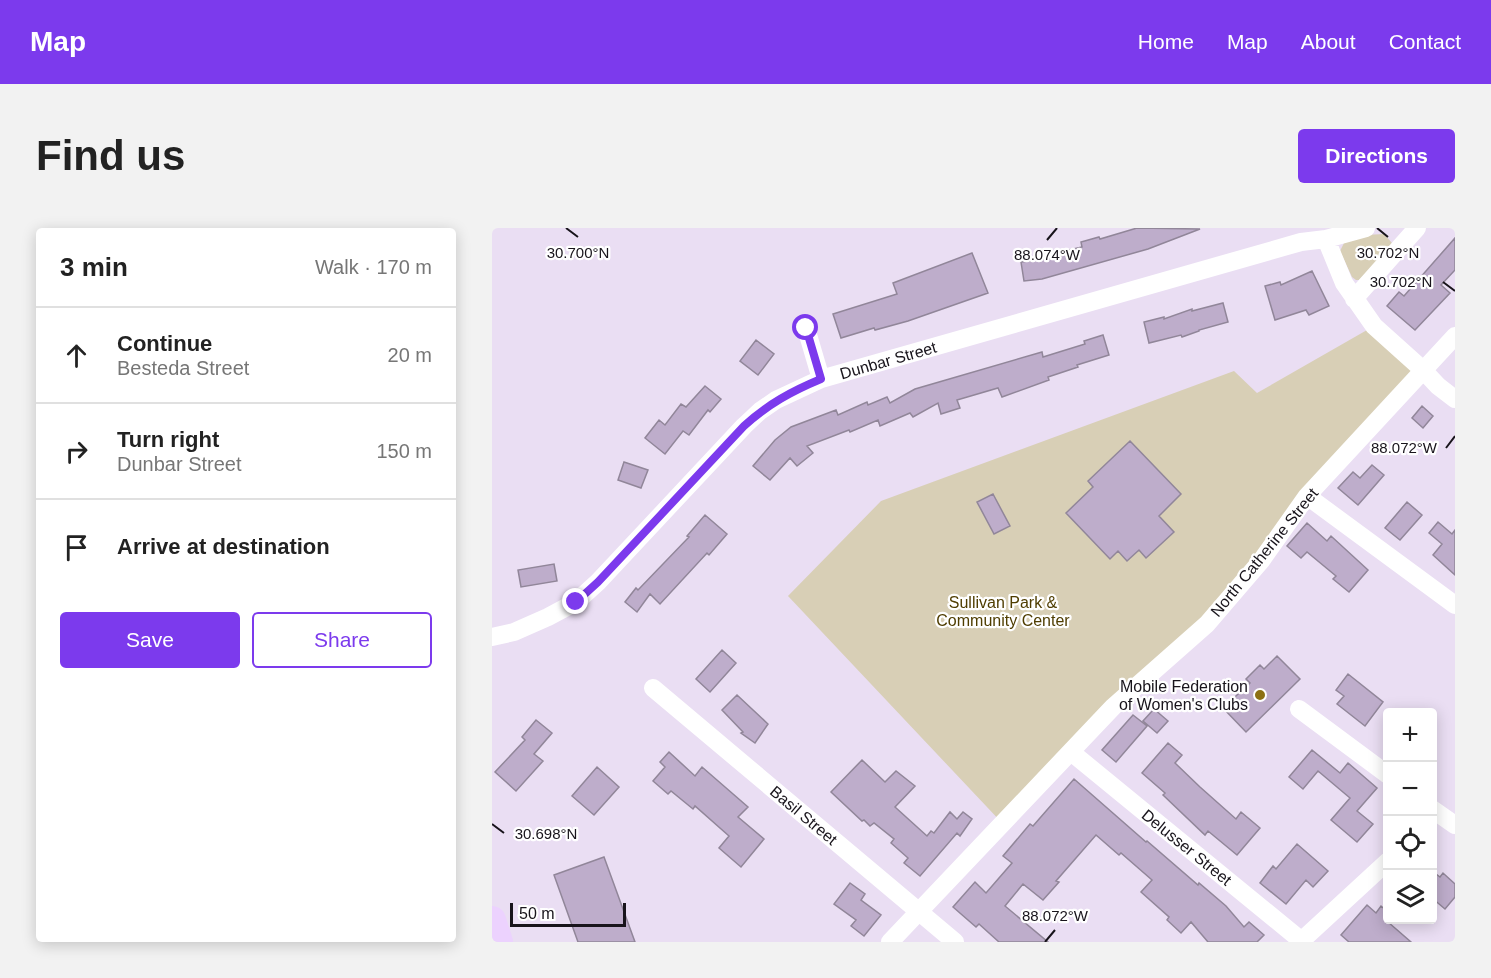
<!DOCTYPE html>
<meta charset="utf-8">
<style>
body{margin:0;font-family:Arial,sans-serif;background:#f2f2f2;color:#222}
.controls{position:absolute;right:18px;bottom:18px;display:grid;overflow:hidden;border-radius:6px;box-shadow:0 3px 15px #0003}
.controls button{width:54px;height:54px;display:grid;place-items:center;padding:0;border:0;border-bottom:2px solid #e0e0e0;background:#fff;color:#222;font:30px sans-serif}
.scale{position:absolute;left:18px;bottom:15px;width:116px;box-sizing:border-box;padding-left:6px;border:3px solid #18141b;border-top:0;font-size:16px;line-height:21px;white-space:nowrap;color:#18141b;-webkit-text-stroke:4px #fff;paint-order:stroke}
.stop{position:absolute;width:18px;height:18px;margin:-14px;border:4px solid #7c3aed;border-radius:50%;background:#fff}
.stop.end{background:#7c3aed;border-color:#fff;box-shadow:0 2px 6px #0008}
.list{margin:0;padding:0;list-style:none}
h2{display:flex;justify-content:space-between;align-items:center;height:78px;margin:0;padding:0 24px;font-size:26px}
h2 small{font-size:20px;font-weight:400;color:#767676}
.list li{display:grid;grid-template-columns:39px 1fr auto;gap:18px;align-items:center;box-sizing:border-box;height:96px;padding:0 24px;border-top:2px solid #e0e0e0}
.list b{display:block;font-size:22px;white-space:nowrap}
.list p{margin:0;font-size:20px;white-space:nowrap;color:#767676}
.list em{font-size:20px;font-style:normal;color:#767676}
.actions{display:flex;gap:12px;padding:18px 24px}
.actions a{flex:1;padding:14px 0;border:2px solid #7c3aed;border-radius:6px;text-align:center;font-size:21px;color:#7c3aed}
.actions .main{background:#7c3aed;color:#fff}
.icon{flex:none;width:33px;height:33px;fill:none;stroke:currentColor;stroke-width:2;stroke-linecap:round;stroke-linejoin:round}
.map{position:relative;flex:none;width:963px;height:714px;overflow:hidden;border-radius:6px}
header{display:flex;align-items:center;gap:36px;box-sizing:border-box;height:84px;padding:0 30px;background:#7c3aed;color:#fff}
header strong{font-size:28px}
nav{display:flex;gap:33px;margin-inline-start:auto;font-size:21px}
.intro{display:flex;align-items:center;justify-content:space-between;box-sizing:border-box;height:144px;padding:0 36px}
h1{margin:0;font-size:42px}
.button{padding:15px 27px;border-radius:6px;background:#7c3aed;color:#fff;font-size:21px;font-weight:700}
main{display:flex;gap:36px;padding:0 36px}
aside{flex:1;background:#fff;border-radius:6px;box-shadow:0 3px 15px #0003}
.map>svg:first-child{display:block}
.green{fill:#d8cfb6}
.building{fill:#beadcb;stroke:#918699;stroke-width:1.5}
.lines{fill:none;stroke-linecap:round;stroke-linejoin:round}
.street{stroke:#fff;stroke-width:18}
.primary{stroke:#ecd2fe;stroke-width:28}
.route{stroke:#7c3aed;stroke-width:8}
.ticks{fill:none;stroke:#18141b;stroke-width:2}
.poi-dot{fill:#8c7013;stroke:#fff;stroke-width:2}
.labels{text-anchor:middle;stroke-width:4.5;stroke-linejoin:round;paint-order:stroke}
.street-label{font-size:16px;fill:#18141b;stroke:#fff}
.park-label{font-size:16px;fill:#4f3d00;stroke:#fff}
.poi-label{font-size:16px;fill:#18141b;stroke:#fff;text-anchor:end}
.ticks-label{font-size:15px;text-anchor:middle;fill:#18141b;stroke:#fff;stroke-width:4.5;stroke-linejoin:round;paint-order:stroke}
</style>
<header>
<strong>Map</strong>
<nav><a>Home</a><a>Map</a><a>About</a><a>Contact</a></nav>
</header>
<div class="intro"><h1>Find us</h1><a class="button">Directions</a></div>
<main>
<aside>
<h2>3 min<small>Walk · 170 m</small></h2>
<ul class="list">
<li><svg class="icon" aria-label="ahead" viewBox="0 0 24 24"><path d="M12 20V5M6 11l6-6 6 6"/></svg><div><b>Continue</b><p>Besteda Street</p></div><em>20 m</em></li>
<li><svg class="icon" aria-label="right" viewBox="0 0 24 24"><path d="M7 20v-9h11M14 6l5 5-5 5"/></svg><div><b>Turn right</b><p>Dunbar Street</p></div><em>150 m</em></li>
<li><svg class="icon" aria-label="arrive" viewBox="0 0 24 24"><path d="M6 21V4h12l-3 4 3 4H6"/></svg><div><b>Arrive at destination</b></div></li>
</ul>
<div class="actions"><a class="main">Save</a><a>Share</a></div>
</aside>
<div class="map">
<svg width="963" height="714" viewBox="0 0 963 714">
<rect width="100%" height="100%" fill="#eadef3"/>
<path class="green" d="M892,6L900,15L897,22L867,52H864L860,49L848,23L852,15L873,7Z
M882,98L931,142L769,333L511,596L296,368L389,273L742,143L765,165Z"/>
<path class="building" d="M645,0L708,1L656,21L550,51L532,53L529,34L560,30L559,26L590,19L589,14L607,9L608,11Z
M963,10V42L949,57L958,65L923,102L895,78L907,64L912,68Z
M480,25L496,65L416,93L383,102L382,100L349,110L341,86L405,66L401,55Z
M820,43L837,78L817,87L814,82L783,92L773,58L788,54L789,57Z
M731,75L736,94L707,102V103L690,109L689,107L657,115L652,94L672,89V91L700,81V83Z
M611,107L617,127L585,137L586,139L556,149L557,152L510,169L506,160L465,172L468,180L449,186L446,175L421,189L418,185L388,198L386,192L358,204L357,202L315,218L321,225L305,238L298,230L278,252L261,238L283,212L299,199L344,182L346,187L375,174L376,177L395,169L398,175L423,161L550,124L551,129L593,116L592,113Z
M264,112L282,126L266,147L248,133Z
M213,158L229,171L218,184L216,182L197,207L191,203L173,226L153,210L167,192L173,197L189,176L194,179Z
M930,178L941,188L931,200L920,190Z
M638,213L689,266L667,288L682,304L654,330L647,322L635,333L626,323L618,331L574,285L601,259L596,253Z
M132,234L156,242L149,260L126,252Z
M880,237L892,247L866,277L846,260L861,244L868,250Z
M501,266L518,298L502,306L485,274Z
M915,274L930,287L908,312L893,300Z
M213,287L235,306L217,327L215,325L168,376L158,366L145,384L133,374L144,360L146,362L197,309L195,308Z
M946,294L960,306L963,302V347L941,327L950,316L937,305Z
M815,295L835,313L839,308L876,342L857,364L841,351L844,348L815,324L809,330L795,318Z
M62,336L65,353L29,359L26,342Z
M230,422L244,435L218,464L204,451Z
M785,428L808,451L754,504L731,480L758,455L754,451L768,437L772,441Z
M856,446L891,474L873,498L845,476L852,468L844,462Z
M245,467L276,496L263,515L249,505L251,504L230,482Z
M662,481L676,493L665,505L651,493Z
M641,487L655,498L624,534L610,522Z
M44,492L60,505L42,526L51,533L24,563L3,544L33,512L30,509Z
M676,515L690,527L683,535L708,559L744,591L749,584L768,600L745,627L716,603L713,607L671,567L673,565L650,545Z
M820,522L848,545L856,535L885,560L865,583L881,596L865,614L839,592L858,570L826,543L811,561L797,549Z
M177,524L203,548L210,539L256,579L246,589L272,611L249,639L227,620L237,608L203,578L201,581L179,563L176,566L161,553L173,539L168,534Z
M370,532L393,554L404,543L423,558L403,579L435,608L439,603L442,605L458,584L465,591L471,584L480,591L468,608L465,605L428,648L412,635L416,630L399,615L402,611L382,595L378,598L372,592L370,593L339,564Z
M105,539L127,559L102,587L80,568Z
M582,551L654,614L655,613L706,657L707,655L734,678L752,699L757,694L772,707L765,714H716L699,694L689,705L675,692L677,689L649,664L660,652L629,625L627,627L604,607L564,653L567,654L551,672L531,656L513,678L556,714H507L487,696L484,699L461,679L483,654L494,665L520,635L511,628L538,596L541,598Z
M805,616L836,643L821,659L814,652L794,676L768,655L781,638L784,641Z
M112,629L143,714H86L62,647Z
M940,643L948,649L951,645L963,656V669L953,681L940,670Z
M358,655L373,666L369,672L389,687L372,708L359,698L364,692L342,676Z
M875,677L884,685L889,678L896,684V694L919,714H857L849,707Z"/>
<g class="lines">
<path class="street" d="M834,11L852,55L882,98L931,142L946,158L963,171
M862,71L925,0
M314,100L329,151
M815,268L963,377
M0,409L22,404L56,389L84,374L106,354L252,198L268,183L284,172L329,151L809,14L834,11L874,0
M161,460L463,714
M807,481L896,547
M579,524L811,714
M940,581L963,597
M398,714L621,479L715,396L769,333L815,268L963,108
M808,714L896,633"/>
<path class="primary" d="M0,692L7,714"/>
</g>
<g class="lines">
<path class="route" d="M84,374L106,354L252,198C276,176 300,163 329,151L314,100"/>
</g>
<path class="ticks" d="M74,0L86,9M885,0L896,9M555,12L565,0M951,54L963,63M954,220L963,208M0,596L12,605M553,714L563,702"/>
<circle class="poi-dot" cx="768" cy="467" r="6"/>
<g class="labels">
<g class="street-label">
<text transform="translate(396 132) rotate(-16)" y="6">Dunbar Street</text>
<text transform="translate(772 324) rotate(-51)" y="6">North Catherine Street</text>
<text transform="translate(312 587) rotate(40)" y="6">Basil Street</text>
<text transform="translate(695 619) rotate(39)" y="6">Delusser Street</text>
</g>
<g class="park-label">
<text x="511" y="380">Sullivan Park &amp;<tspan x="511" dy="18">Community Center</tspan></text>
</g>
<g class="poi-label">
<text x="756" y="464">Mobile Federation<tspan x="756" dy="18">of Women's Clubs</tspan></text>
</g>
</g>
<g class="ticks-label">
<text x="86" y="30">30.700°N</text>
<text x="896" y="30">30.702°N</text>
<text x="555" y="32">88.074°W</text>
<text x="909" y="59">30.702°N</text>
<text x="912" y="225">88.072°W</text>
<text x="54" y="611">30.698°N</text>
<text x="563" y="693">88.072°W</text>
</g>
</svg>
<div class="controls">
<button>+</button>
<button>−</button>
<button><svg class="icon" aria-label="locate" viewBox="0 0 24 24"><circle cx="12" cy="12" r="6"/><path d="M12 2v4M12 18v4M2 12h4M18 12h4"/></svg></button>
<button><svg class="icon" aria-label="layers" viewBox="0 0 24 24"><path d="M12 4l9 5-9 5-9-5zM3 14l9 5 9-5"/></svg></button>
</div>
<div class="scale">50 m</div>
<div class="stop" style="left:314px;top:100px"></div>
<div class="stop end" style="left:84px;top:374px"></div>
</div>
</main>
